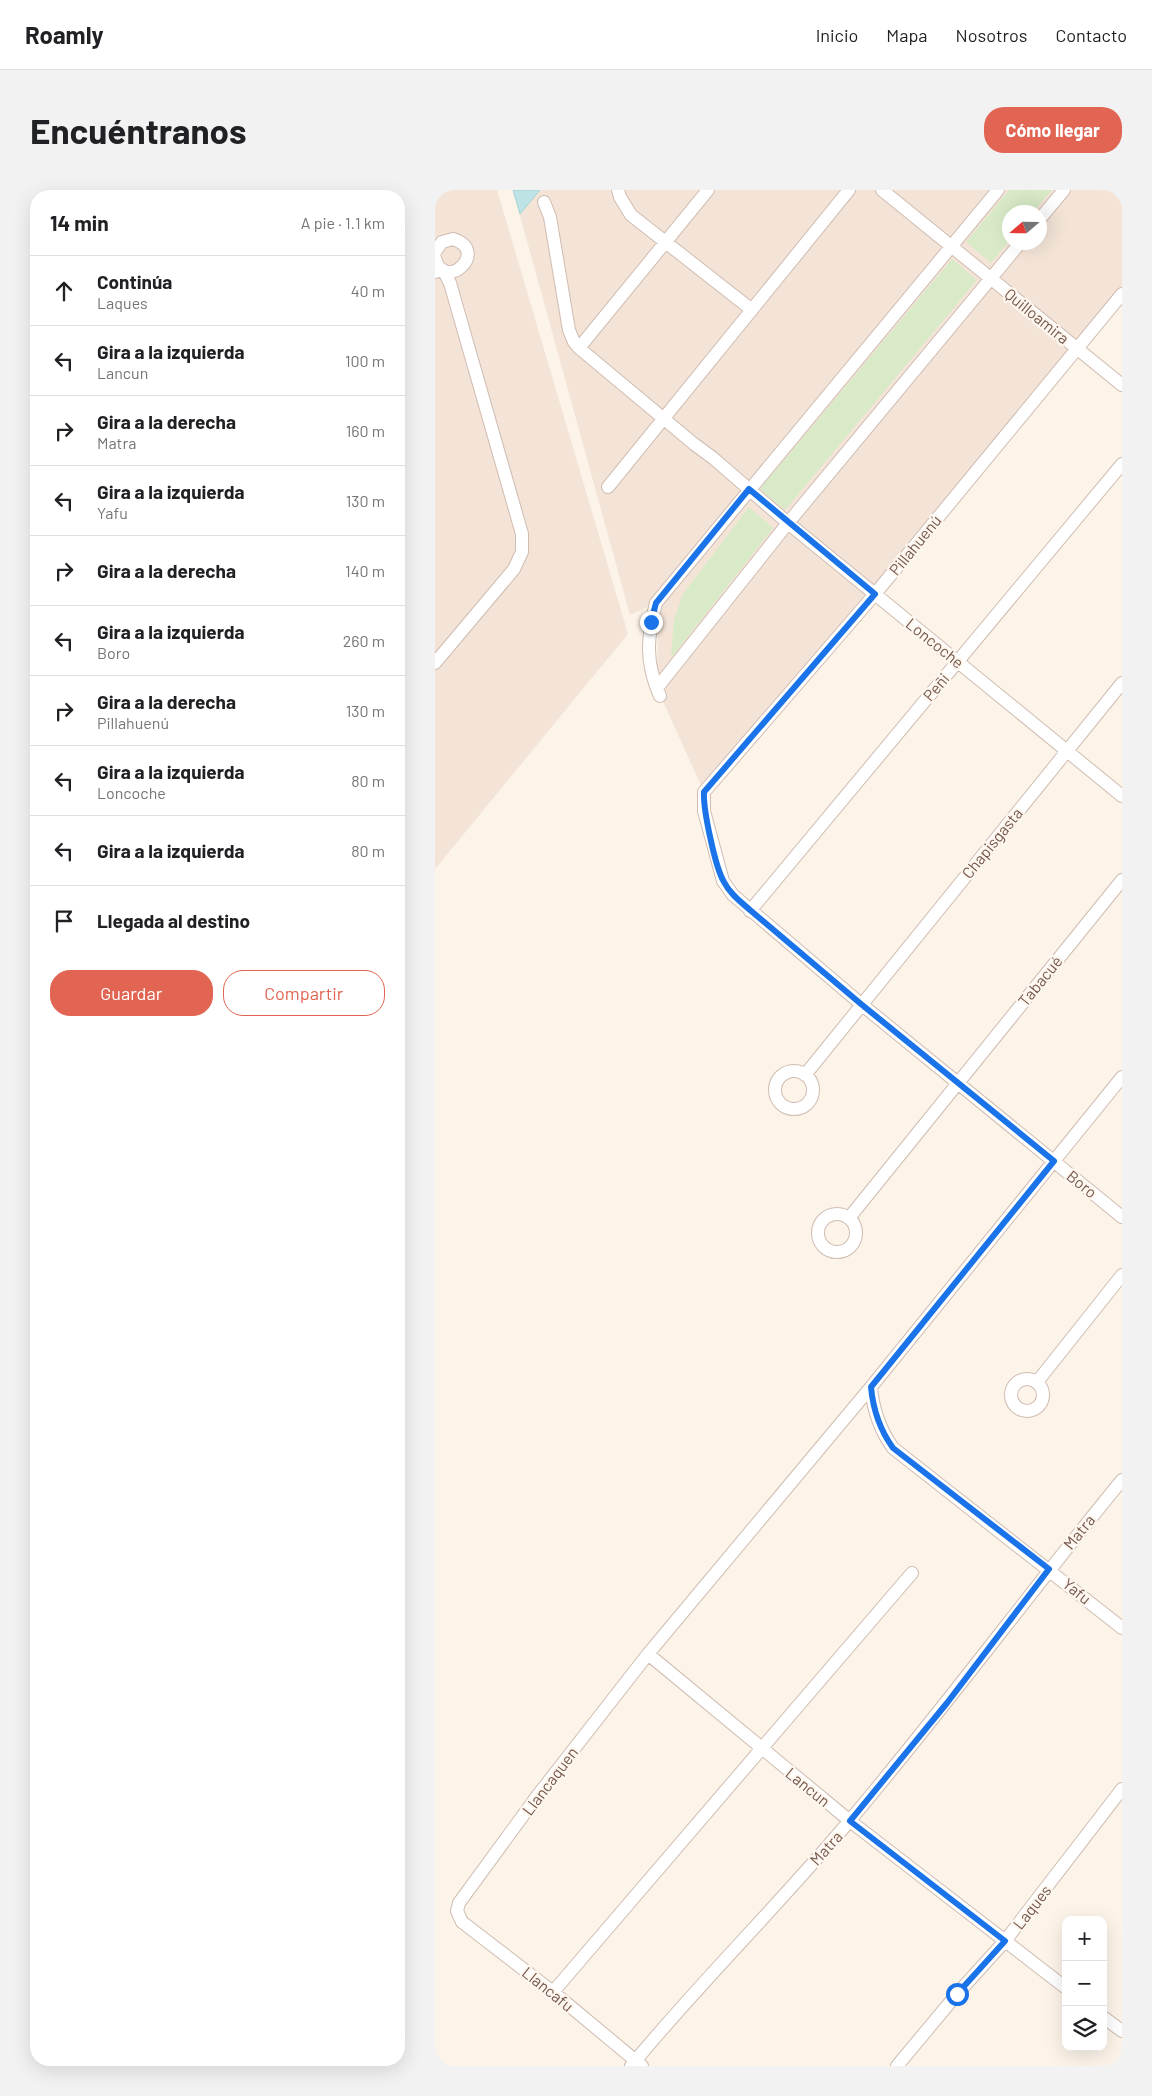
<!DOCTYPE html>
<html lang="es">
<meta charset="utf-8">
<style>
body{margin:0;font-family:Barlow,sans-serif;background:#f2f2f2;color:#202124}
.controls{position:absolute;right:15px;bottom:15px;display:grid;overflow:hidden;border-radius:10px;box-shadow:0 5px 20px #0002}
.controls button{width:45px;height:45px;display:grid;place-items:center;padding:0;border:0;border-bottom:1px solid #e0e0e0;background:#fff;color:#202124;font:25px sans-serif}
.compass{position:absolute;left:567px;top:15px;width:45px;height:45px;border-radius:50%;background:#fff;box-shadow:0 5px 20px #0002;rotate:250deg}
.stop{position:absolute;width:15px;height:15px;margin:-11px;border:4px solid #1a73e8;border-radius:50%;background:#fff}
.stop.end{background:#1a73e8;border-color:#fff;box-shadow:0 1px 5px #0008}
.list{margin:0;padding:0;list-style:none}
h2{display:flex;justify-content:space-between;align-items:center;height:65px;margin:0;padding:0 20px;font-size:21px}
h2 small{font-size:16px;font-weight:400;color:#757577}
.list li{display:grid;grid-template-columns:32px 1fr auto;gap:15px;align-items:center;box-sizing:border-box;height:70px;padding:0 20px;border-top:1px solid #e0e0e0}
.list b{display:block;font-size:19px;white-space:nowrap}
.list p{margin:0;font-size:16px;white-space:nowrap;color:#757577}
.list em{font-size:16px;font-style:normal;color:#757577}
.actions{display:flex;gap:10px;padding:15px 20px}
.actions a{flex:1;padding:11px 0;border:1px solid #e16552;border-radius:20px;text-align:center;font-size:18px;color:#e16552}
.actions .main{background:#e16552;color:#fff}
.icon{flex:none;width:28px;height:28px;fill:none;stroke:currentColor;stroke-width:2;stroke-linecap:round;stroke-linejoin:round}
.map{position:relative;flex:none;width:687px;height:1876px;overflow:hidden;border-radius:20px}
header{display:flex;align-items:center;gap:30px;box-sizing:border-box;height:70px;padding:0 25px;background:#fff;border-bottom:1px solid #e0e0e0}
header strong{font-size:24px}
nav{display:flex;gap:28px;margin-inline-start:auto;font-size:18px}
.intro{display:flex;align-items:center;justify-content:space-between;box-sizing:border-box;height:120px;padding:0 30px}
h1{margin:0;font-size:35px}
.button{padding:12px 22px;border-radius:20px;background:#e16552;color:#fff;font-size:18px;font-weight:700}
main{display:flex;gap:30px;padding:0 30px}
aside{flex:1;background:#fff;border-radius:20px;box-shadow:0 5px 20px #0002}
.map>svg:first-child{display:block}
.residential{fill:#f3e4d7;fill-rule:evenodd}
.green{fill:#d8eac7}
.water{fill:#bde3e5;stroke:#a4d4d7}
.lines{fill:none;stroke-linecap:round;stroke-linejoin:round}
.minor-casing{stroke:#d0bcb1;stroke-width:14}
.minor{stroke:#fff;stroke-width:12}
.route{stroke:#1a73e8;stroke-width:6}
.labels{text-anchor:middle;stroke-width:4.5;stroke-linejoin:round;paint-order:stroke}
.street-label{font-size:16px;fill:#76584d;stroke:#fef7ef}
</style>
<header>
<strong>Roamly</strong>
<nav><a>Inicio</a><a>Mapa</a><a>Nosotros</a><a>Contacto</a></nav>
</header>
<div class="intro"><h1>Encuéntranos</h1><a class="button">Cómo llegar</a></div>
<main>
<aside>
<h2>14 min<small>A pie · 1.1 km</small></h2>
<ul class="list">
<li><svg class="icon" aria-label="ahead" viewBox="0 0 24 24"><path d="M12 20V5M6 11l6-6 6 6"/></svg><div><b>Continúa</b><p>Laques</p></div><em>40 m</em></li>
<li><svg class="icon" aria-label="left" viewBox="0 0 24 24"><path d="M17 20v-9H6M10 6l-5 5 5 5"/></svg><div><b>Gira a la izquierda</b><p>Lancun</p></div><em>100 m</em></li>
<li><svg class="icon" aria-label="right" viewBox="0 0 24 24"><path d="M7 20v-9h11M14 6l5 5-5 5"/></svg><div><b>Gira a la derecha</b><p>Matra</p></div><em>160 m</em></li>
<li><svg class="icon" aria-label="left" viewBox="0 0 24 24"><path d="M17 20v-9H6M10 6l-5 5 5 5"/></svg><div><b>Gira a la izquierda</b><p>Yafu</p></div><em>130 m</em></li>
<li><svg class="icon" aria-label="right" viewBox="0 0 24 24"><path d="M7 20v-9h11M14 6l5 5-5 5"/></svg><div><b>Gira a la derecha</b></div><em>140 m</em></li>
<li><svg class="icon" aria-label="left" viewBox="0 0 24 24"><path d="M17 20v-9H6M10 6l-5 5 5 5"/></svg><div><b>Gira a la izquierda</b><p>Boro</p></div><em>260 m</em></li>
<li><svg class="icon" aria-label="right" viewBox="0 0 24 24"><path d="M7 20v-9h11M14 6l5 5-5 5"/></svg><div><b>Gira a la derecha</b><p>Pillahuenú</p></div><em>130 m</em></li>
<li><svg class="icon" aria-label="left" viewBox="0 0 24 24"><path d="M17 20v-9H6M10 6l-5 5 5 5"/></svg><div><b>Gira a la izquierda</b><p>Loncoche</p></div><em>80 m</em></li>
<li><svg class="icon" aria-label="left" viewBox="0 0 24 24"><path d="M17 20v-9H6M10 6l-5 5 5 5"/></svg><div><b>Gira a la izquierda</b></div><em>80 m</em></li>
<li><svg class="icon" aria-label="arrive" viewBox="0 0 24 24"><path d="M6 21V4h12l-3 4 3 4H6"/></svg><div><b>Llegada al destino</b></div></li>
</ul>
<div class="actions"><a class="main">Guardar</a><a>Compartir</a></div>
</aside>
<div class="map">
<svg width="687" height="1876" viewBox="0 0 687 1876">
<rect width="100%" height="100%" fill="#fcf3e9"/>
<path class="residential" d="M0,0H62L193,444L0,679Z
M78,0H687V105L269,602L222,498L223,429L221,413L195,425ZM574,22H604V52H574Z"/>
<path class="green" d="M574,0H617L598,22H574V51L556,73L531,52Z
M517,69L542,90L350,320L325,299Z
M314,317L338,338L236,468L239,430L248,404Z"/>
<path class="water" d="M78,0H105L85,24Z"/>
<g class="lines">
<g class="minor-casing">
<path id="minor" d="M183,0L185,7L196,25L317,120
M447,0L687,195
M109,12L115,27L134,140L139,152L144,158L259,254L278,268L353,333L687,606
M604,30L629,0
M0,62L7,52L18,49C56,61 9,104 0,68
M0,82L8,80L15,93L87,344V362L79,379L0,473
M687,104L440,404L269,602V621L288,691L298,705L426,814L687,1027
M144,158L273,0
M173,297L414,0
M222,498L353,333L586,52
M225,506C210,473 212,447 221,413L563,0
M315,721L687,274
M340 900a19 19 0 1 1 38 0a19 19 0 1 1-38 0Z
M370,885L687,493
M383 1043a19 19 0 1 1 38 0a19 19 0 1 1-38 0Z
M414,1028L687,690
M576 1205a16 16 0 1 1 32 0a16 16 0 1 1-32 0Z
M602,1192L687,1085
M436,1197C438,1219 445,1240 458,1258L687,1438
M213,1464L415,1631L631,1798
M118,1802L477,1383
M668,1827L687,1841
M196,1876C266,1791 345,1714 416,1629C509,1519 595,1402 687,1290
M207,1876L118,1802L27,1732L22,1721L24,1713L103,1605L213,1464L436,1197L687,887
M462,1876L522,1804L570,1751L687,1599"/>
</g>
<use href="#minor" class="minor"/>
</g>
<g class="lines">
<path class="route" d="M216,432L221,413L314,299L440,404L269,602C268,619 280,677 289,692C295,704 306,712 315,720L426,814L619,971L436,1197C438,1219 445,1240 458,1258L614,1379L512,1513L415,1631L570,1751L522,1804"/>
</g>
<g class="labels">
<g class="street-label">
<text transform="translate(602 126) rotate(39)" y="6">Quilloamira</text>
<text transform="translate(480 355) rotate(-51)" y="6">Pillahuenú</text>
<text transform="translate(500 453) rotate(39)" y="6">Loncoche</text>
<text transform="translate(501 497) rotate(-50)" y="6">Peñi</text>
<text transform="translate(557 653) rotate(-51)" y="6">Chapisgasta</text>
<text transform="translate(605 791) rotate(-51)" y="6">Tabacué</text>
<text transform="translate(647 994) rotate(39)" y="6">Boro</text>
<text transform="translate(644 1342) rotate(-51)" y="6">Matra</text>
<text transform="translate(642 1401) rotate(39)" y="6">Yafu</text>
<text transform="translate(115 1591) rotate(-53)" y="6">Llancaquen</text>
<text transform="translate(373 1597) rotate(39)" y="6">Lancun</text>
<text transform="translate(391 1658) rotate(-48)" y="6">Matra</text>
<text transform="translate(597 1717) rotate(-52)" y="6">Laques</text>
<text transform="translate(113 1799) rotate(39)" y="6">Llancafu</text>
</g>
</g>
</svg>
<div class="controls">
<button>+</button>
<button>−</button>
<button><svg class="icon" aria-label="layers" viewBox="0 0 24 24"><path d="M12 4l9 5-9 5-9-5zM3 14l9 5 9-5"/></svg></button>
</div>
<svg class="compass" viewBox="-18 -18 36 36"><path d="M0-13l5 13h-10z" fill="#e53935"/><path d="M0 13l5-13h-10z" fill="#757577"/></svg>
<div class="stop" style="left:522px;top:1804px"></div>
<div class="stop end" style="left:216px;top:432px"></div>
</div>
</main>
